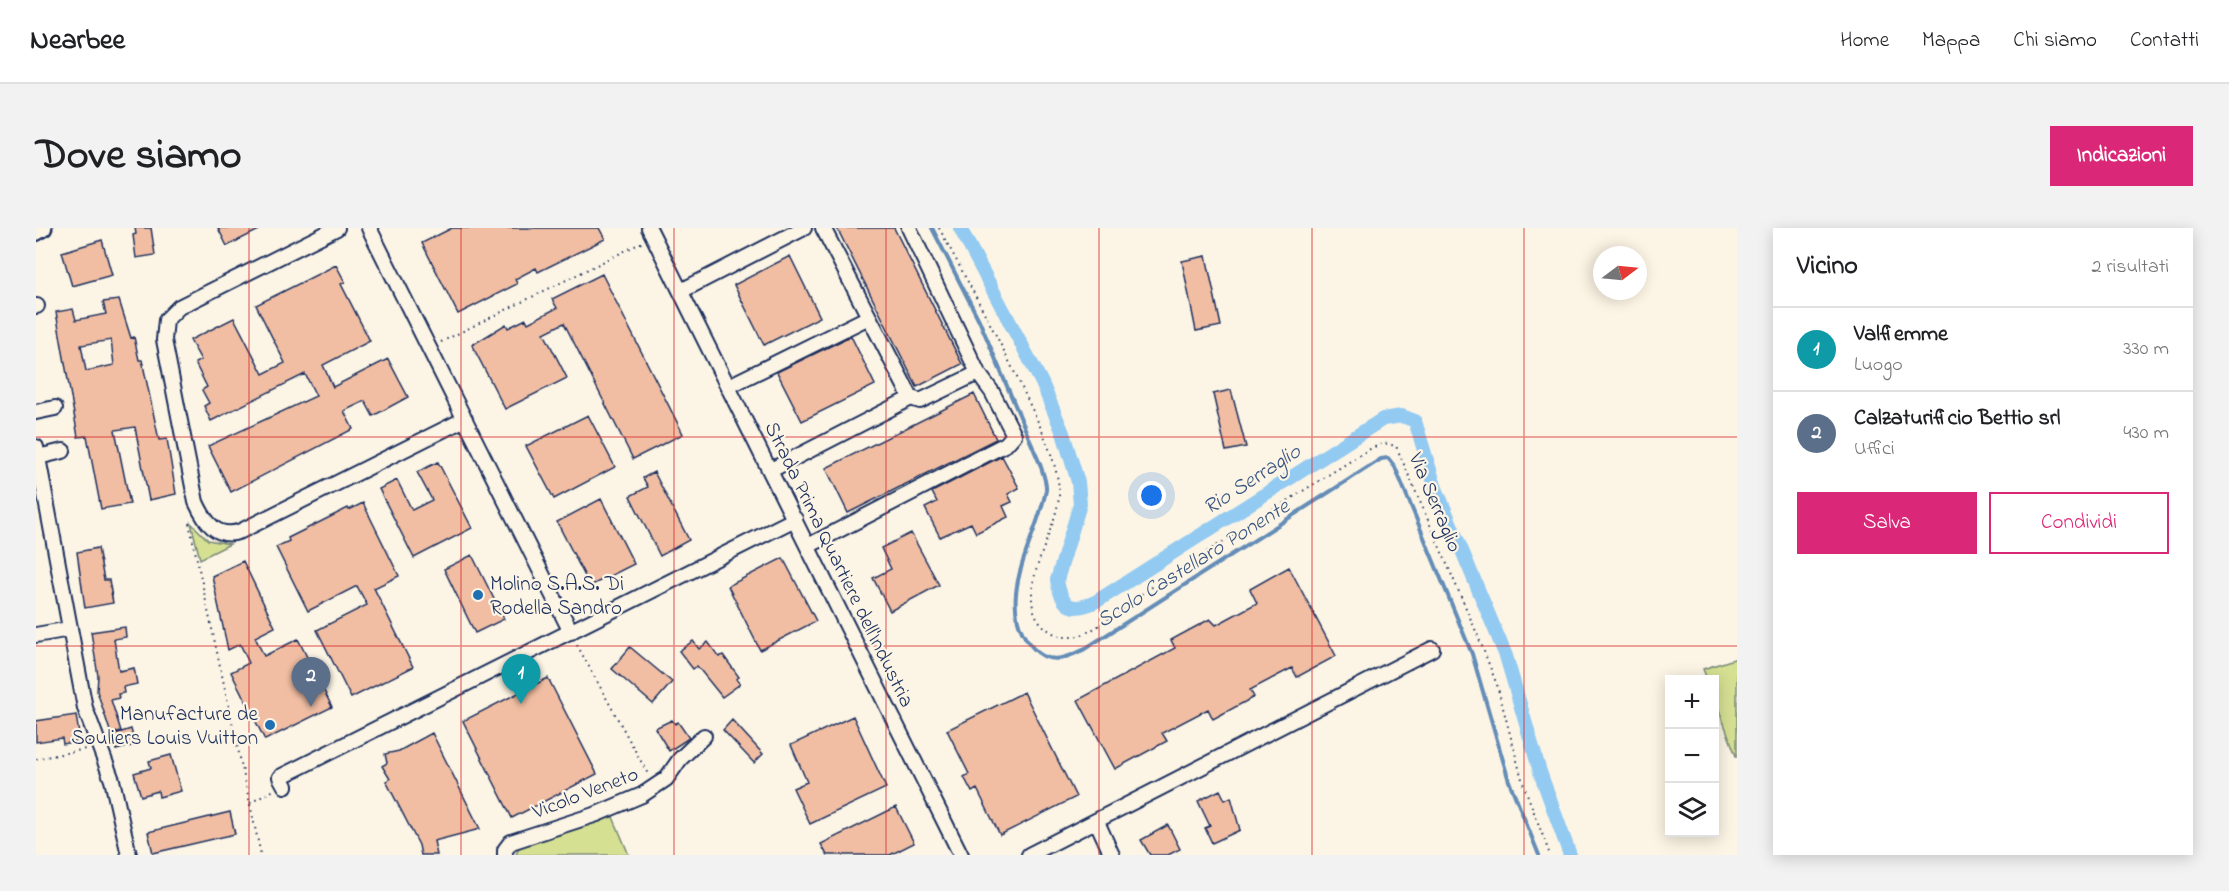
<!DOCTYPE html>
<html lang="it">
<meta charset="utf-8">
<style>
body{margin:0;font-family:"Indie Flower",sans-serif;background:#f2f2f2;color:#202124}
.controls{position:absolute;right:18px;bottom:18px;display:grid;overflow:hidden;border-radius:0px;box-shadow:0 3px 15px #0003}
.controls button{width:54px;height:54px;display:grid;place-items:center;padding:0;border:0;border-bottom:2px solid #e0e0e0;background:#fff;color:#202124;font:30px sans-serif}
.compass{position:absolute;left:1557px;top:18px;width:54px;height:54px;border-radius:50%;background:#fff;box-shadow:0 3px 15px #0003;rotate:74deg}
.you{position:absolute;left:1116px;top:268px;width:21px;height:21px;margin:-15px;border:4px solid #fff;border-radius:50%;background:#1a73e8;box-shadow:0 0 0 9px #1a73e833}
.badge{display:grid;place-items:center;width:39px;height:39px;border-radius:50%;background:#db2777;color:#fff;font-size:20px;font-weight:700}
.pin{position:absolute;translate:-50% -50px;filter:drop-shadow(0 2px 3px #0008)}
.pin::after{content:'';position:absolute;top:32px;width:21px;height:18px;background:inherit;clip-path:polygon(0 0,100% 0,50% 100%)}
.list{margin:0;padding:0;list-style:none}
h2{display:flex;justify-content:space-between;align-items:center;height:78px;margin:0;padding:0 24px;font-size:26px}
h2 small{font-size:20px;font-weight:400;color:#757577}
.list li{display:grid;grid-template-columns:39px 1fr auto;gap:18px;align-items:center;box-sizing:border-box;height:84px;padding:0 24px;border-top:2px solid #e0e0e0}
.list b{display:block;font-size:22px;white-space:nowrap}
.list p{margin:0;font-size:20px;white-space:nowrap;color:#757577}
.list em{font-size:20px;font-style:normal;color:#757577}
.actions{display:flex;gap:12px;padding:18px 24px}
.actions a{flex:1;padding:14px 0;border:2px solid #db2777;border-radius:0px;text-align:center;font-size:21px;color:#db2777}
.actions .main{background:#db2777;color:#fff}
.icon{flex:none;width:33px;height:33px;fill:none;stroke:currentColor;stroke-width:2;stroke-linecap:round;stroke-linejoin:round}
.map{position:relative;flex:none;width:1701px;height:627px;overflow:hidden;border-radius:0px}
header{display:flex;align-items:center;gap:36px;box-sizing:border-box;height:84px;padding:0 30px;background:#fff;border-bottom:2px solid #e0e0e0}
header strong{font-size:28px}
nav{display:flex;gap:33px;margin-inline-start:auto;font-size:21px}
.intro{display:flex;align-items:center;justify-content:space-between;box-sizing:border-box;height:144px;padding:0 36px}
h1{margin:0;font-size:42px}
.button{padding:15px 27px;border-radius:0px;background:#db2777;color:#fff;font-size:21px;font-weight:700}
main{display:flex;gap:36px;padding:0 36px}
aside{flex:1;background:#fff;border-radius:0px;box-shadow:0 3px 15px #0003}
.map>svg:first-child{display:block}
.green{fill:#d5e092;stroke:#788878;stroke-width:1.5}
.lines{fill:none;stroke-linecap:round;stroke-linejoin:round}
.stream{stroke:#638cb7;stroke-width:4}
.canal{stroke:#93caf2;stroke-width:14}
.building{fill:#f1bea3;stroke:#1b2f5e;stroke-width:1.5;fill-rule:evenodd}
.minor-casing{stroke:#1b2f5e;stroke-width:18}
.major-casing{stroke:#1b2f5e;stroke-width:21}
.path{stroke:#1b2f5e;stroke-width:2;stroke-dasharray:1.5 4.5;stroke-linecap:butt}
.minor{stroke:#fcf5e5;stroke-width:14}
.major{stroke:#fcf5e5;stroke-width:16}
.grid{fill:none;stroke:#d62828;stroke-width:1.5;stroke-opacity:0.55}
.poi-dot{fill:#1f6fb2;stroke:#fcf5e5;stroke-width:2}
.labels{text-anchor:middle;stroke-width:4.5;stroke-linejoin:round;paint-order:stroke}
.street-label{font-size:21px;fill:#1b2f5e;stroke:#fcf5e5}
.poi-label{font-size:21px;fill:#1b2f5e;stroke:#fcf5e5;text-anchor:start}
.water-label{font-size:22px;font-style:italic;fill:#395683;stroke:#fcf5e5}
</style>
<header>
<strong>Nearbee</strong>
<nav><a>Home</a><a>Mappa</a><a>Chi siamo</a><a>Contatti</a></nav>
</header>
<div class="intro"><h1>Dove siamo</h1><a class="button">Indicazioni</a></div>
<main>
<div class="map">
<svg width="1701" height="627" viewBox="0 0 1701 627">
<rect width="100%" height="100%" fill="#fcf5e5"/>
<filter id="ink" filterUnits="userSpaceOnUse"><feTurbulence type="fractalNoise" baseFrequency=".0167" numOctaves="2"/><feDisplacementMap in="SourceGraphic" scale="12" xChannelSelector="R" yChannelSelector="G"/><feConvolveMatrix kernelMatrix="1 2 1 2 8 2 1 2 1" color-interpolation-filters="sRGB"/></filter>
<g filter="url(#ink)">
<path class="green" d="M155,295L172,312L194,316L164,331Z
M1701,430V528H1700L1679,471L1678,452L1671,451L1667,441Z
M570,589H577L593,627H480L483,619Z"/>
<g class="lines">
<path class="stream" d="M896,0L943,92L1004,236C1006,243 1011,254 1010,262C1001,312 955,374 997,420C1012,437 1029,431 1047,422L1345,231L1352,230L1359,239L1436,426L1473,553L1503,627"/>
<path class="canal" d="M924,0L1006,155L1027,205L1042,254L1044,276L1021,352C1026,380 1036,385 1061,373L1347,191L1366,188L1379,193L1399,258L1470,428L1504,544L1534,627"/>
</g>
<path class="building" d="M99,0H115L119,27L100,30L97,7L100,6Z
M182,0H227L191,18Z
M416,0H563L569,11L502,44L500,40L479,51L481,56L422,86L386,15Z
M801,0H858L926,136L881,159Z
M66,12L76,47L36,58L26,24Z
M754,28L784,89L728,117L698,57Z
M1170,28L1185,98L1160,103L1146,33Z
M300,37L309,54L305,56L334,113L287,137L297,159L352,131L372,169L337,188L329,173L308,183L317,201L195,264L172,218L280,168L269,146L175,193L168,178L173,175L166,162L171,159L159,135L165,132L154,112L198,90L227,146L249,135L220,77Z
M566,46L647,206L597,231L528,95L508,105L531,150L469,181L436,117L470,96L472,100L490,91L492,95L521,80L516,71Z
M83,72L95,110L98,109L103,132H106L123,212L131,211L140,266L113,272L99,199L79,202L94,276L65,281L51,208L42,209L20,84L37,81L40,92L70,86L67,74ZM75,112L78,137L50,143L45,117Z
M815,108L839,157L766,193L741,144Z
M1195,162L1210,219L1190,223L1177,166Z
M938,166L960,211L812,285L790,240Z
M552,187L579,239L518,271L490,218Z
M966,228L983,260L972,266L976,274L967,278L972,289L940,305L935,295L904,309L889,280L901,274L896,264Z
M402,234L436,300L378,330L343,261L361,252L376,282L396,272L381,244Z
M618,244L653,312L624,328L594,268L612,259L607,250Z
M565,271L598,336L554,358L521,294Z
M327,275L363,348L338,360L377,439L315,470L281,402L331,377L321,358L272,383L240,319L253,313L252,310L312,280L313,282Z
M875,305L903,357L854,383L837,350L855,341L845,320Z
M62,320L68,352H73L77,375L49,380L41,324Z
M436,327L468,391L439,405L408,341Z
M747,330L780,393L724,422L692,358Z
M207,333L239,399L219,409L228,428L262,411L296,479L229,512L195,444L213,435L204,416L192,422L176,348Z
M1253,339L1300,428L1261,449L1256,440L1214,462L1218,469L1177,491L1172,481L1126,505L1131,513L1079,541L1042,472L1139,420L1135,412L1174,391L1180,397L1221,375L1214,361Z
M89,399L90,409L78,411L83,443L98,440L101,456L87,459L88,465L82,466L83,470L75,472L85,503L75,506L61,463L62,448L55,404Z
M657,413L663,421L672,414L683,429L687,427L703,449L700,451L704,456L686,469L661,438L657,441L643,423Z
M594,419L636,454L617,476L576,441Z
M512,450L561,546L476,590L427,493Z
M988,464L1040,569L964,607L941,561L936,564L928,549L933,546L911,502Z
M40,487L44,513L27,516L26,510L0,514V493Z
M817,488L850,560L774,596L757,560L771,554L755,517Z
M636,492L639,496L642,494L653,510L633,523L619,500Z
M696,492L727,526L718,535L687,502Z
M95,501L99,517L80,522L76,507Z
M396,505L444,601L398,613L401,627H385L383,617L350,553L354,551L346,538L351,535L349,526L363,523Z
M135,527L145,563L123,569L122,563L105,568L98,545L115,540L113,533Z
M1184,562L1189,572L1195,569L1204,602L1176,615L1169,600L1174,598L1162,573Z
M860,579L878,615L854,627H791L785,616Z
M194,584L199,606L117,625L112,604Z
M1132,597L1144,621L1132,627H1114L1105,612Z"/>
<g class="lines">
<g class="minor-casing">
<path id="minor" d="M301,0L143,79L130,92L128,112L160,274C169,294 181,312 205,303L429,191
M333,0L535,404
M613,0L925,627
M787,0L875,170L884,173L942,145L873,0
M645,63L768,0
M0,78H1
M693,158L833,89
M0,184L19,180
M0,219L49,480L76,552L93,627
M2,229L27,223
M735,242L875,170
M772,318L970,216L978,207L956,164L942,145
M0,407L34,401
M249,558L244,549L759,291
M1061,594L1076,627
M469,627V622L475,614L561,586L606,567L630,551L644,531L668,508
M993,627L1396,421"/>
</g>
<g class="major-casing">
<path id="major" d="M0,4L7,0"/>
</g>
<path class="path" d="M903,0C932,54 961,107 987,162C1001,192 1019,226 1023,260C1027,302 963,377 1019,406C1027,410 1037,410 1045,407C1070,397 1091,375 1113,361C1186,314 1259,268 1332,222L1347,215L1360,218L1442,408L1461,457L1487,555L1514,627
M405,114L607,14
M153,295L225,627
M541,417L612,546
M0,531L50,521
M214,575L238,562"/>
<use href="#minor" class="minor"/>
<use href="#major" class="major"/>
</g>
</g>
<path class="grid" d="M213,0V627M425,0V627M638,0V627M850,0V627M1063,0V627M1276,0V627M1488,0V627M0,209H1701M0,418H1701"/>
<g class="poi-dot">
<circle cx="442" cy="367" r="6"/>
<circle cx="234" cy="497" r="6"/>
</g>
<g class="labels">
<g class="street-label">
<text transform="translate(1400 274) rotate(67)" y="7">Via Serraglio</text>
<text transform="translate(804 336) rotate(64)" y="7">Strada Prima Quartiere dell'Industria</text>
<text transform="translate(549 564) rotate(-21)" y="7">Vicolo Veneto</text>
</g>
<g class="poi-label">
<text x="454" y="362">Molino S.A.S. Di<tspan x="454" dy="24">Rodella Sandro</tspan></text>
<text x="222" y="492" text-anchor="end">Manufacture de<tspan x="222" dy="24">Souliers Louis Vuitton</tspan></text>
</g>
<g class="water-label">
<text transform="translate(1215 250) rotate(-33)" y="8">Rio Serraglio</text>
<text transform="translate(1156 334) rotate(-32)" y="8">Scolo Castellaro Ponente</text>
</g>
</g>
</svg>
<div class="controls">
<button>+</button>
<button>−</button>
<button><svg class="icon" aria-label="layers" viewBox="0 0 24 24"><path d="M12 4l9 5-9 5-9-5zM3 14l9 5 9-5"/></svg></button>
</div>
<svg class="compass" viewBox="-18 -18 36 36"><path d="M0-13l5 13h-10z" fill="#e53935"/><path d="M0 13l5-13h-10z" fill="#757577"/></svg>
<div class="you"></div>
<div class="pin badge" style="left:485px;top:476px;background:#0f9aa8">1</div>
<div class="pin badge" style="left:275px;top:479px;background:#5c6f8a">2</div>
</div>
<aside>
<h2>Vicino<small>2 risultati</small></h2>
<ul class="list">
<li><span class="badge" style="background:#0f9aa8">1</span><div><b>Valfiemme</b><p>Luogo</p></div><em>330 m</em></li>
<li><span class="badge" style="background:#5c6f8a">2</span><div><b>Calzaturificio Bettio srl</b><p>Uffici</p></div><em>430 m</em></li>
</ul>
<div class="actions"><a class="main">Salva</a><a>Condividi</a></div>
</aside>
</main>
